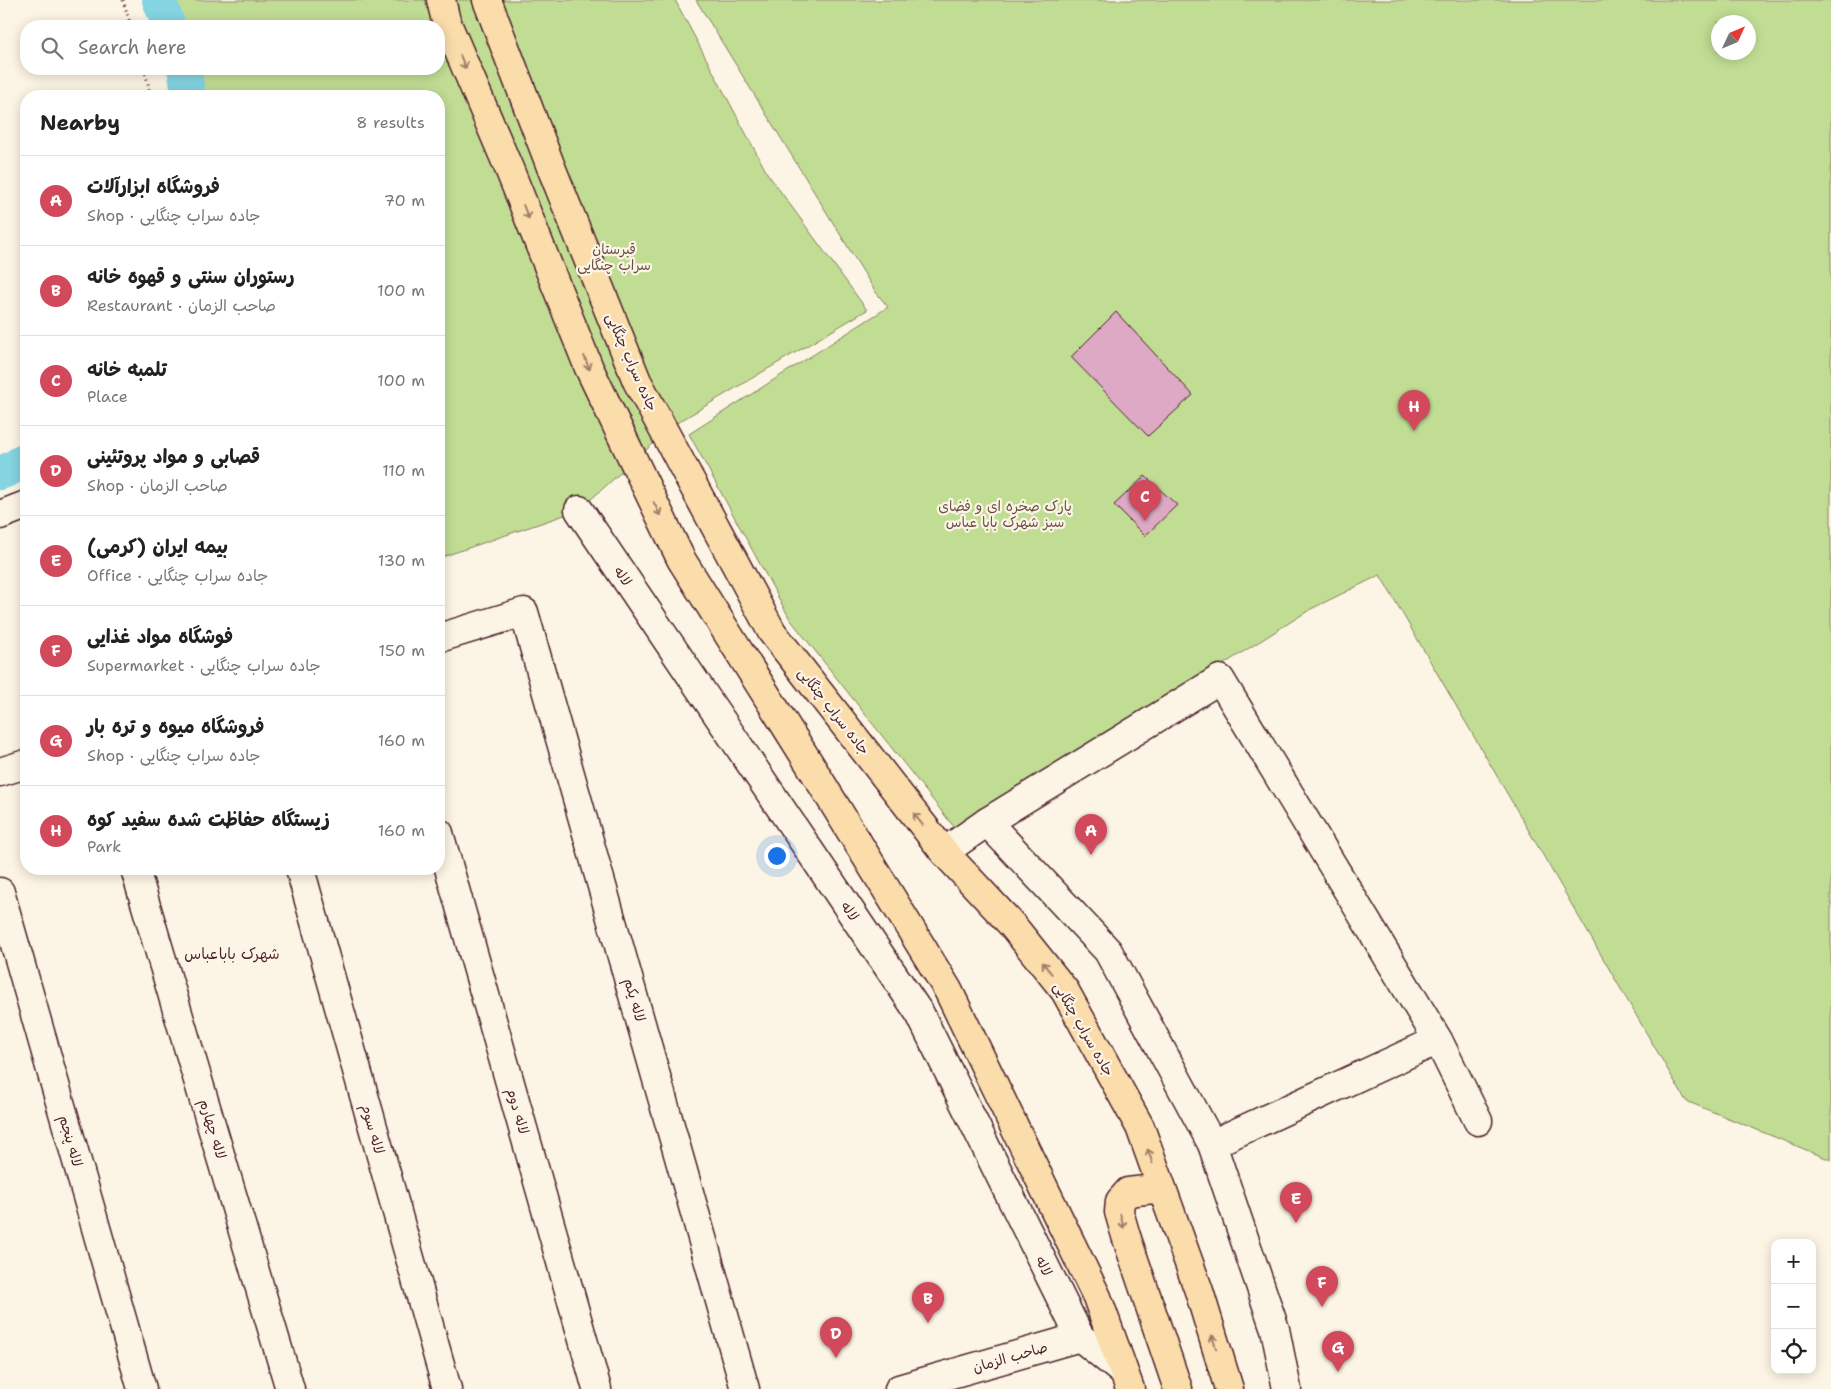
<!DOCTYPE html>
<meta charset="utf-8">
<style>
body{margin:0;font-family:"Shantell Sans","Playpen Sans Arabic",sans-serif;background:#f6f6f6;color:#222}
.controls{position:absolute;right:15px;bottom:15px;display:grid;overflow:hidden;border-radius:10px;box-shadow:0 2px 12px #0003}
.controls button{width:45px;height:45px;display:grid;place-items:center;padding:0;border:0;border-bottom:1px solid #e0e0e0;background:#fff;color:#222;font:25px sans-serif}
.compass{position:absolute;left:1711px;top:15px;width:45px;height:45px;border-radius:50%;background:#fff;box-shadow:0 2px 12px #0003;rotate:46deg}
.you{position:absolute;left:776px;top:855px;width:18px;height:18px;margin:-12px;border:4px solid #fff;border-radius:50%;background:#1a73e8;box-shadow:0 0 0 8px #1a73e833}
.badge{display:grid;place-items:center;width:32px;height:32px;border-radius:50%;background:#d1495b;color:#fff;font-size:16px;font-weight:700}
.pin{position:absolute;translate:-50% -41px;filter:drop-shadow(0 1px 2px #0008)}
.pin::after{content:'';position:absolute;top:26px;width:18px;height:15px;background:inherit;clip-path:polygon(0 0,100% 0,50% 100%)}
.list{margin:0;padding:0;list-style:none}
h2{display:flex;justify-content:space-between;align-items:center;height:65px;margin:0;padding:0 20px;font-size:21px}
h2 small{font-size:16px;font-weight:400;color:#767676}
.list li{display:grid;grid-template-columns:32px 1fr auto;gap:15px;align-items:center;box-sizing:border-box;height:90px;padding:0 20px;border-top:1px solid #e0e0e0}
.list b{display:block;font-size:19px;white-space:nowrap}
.list p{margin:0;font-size:16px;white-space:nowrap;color:#767676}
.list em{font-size:16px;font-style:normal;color:#767676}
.icon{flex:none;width:28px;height:28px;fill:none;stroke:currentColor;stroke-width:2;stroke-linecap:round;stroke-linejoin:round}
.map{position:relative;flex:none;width:1831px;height:1389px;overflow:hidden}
.search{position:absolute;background:#fff;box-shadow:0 2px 12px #0003;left:20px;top:20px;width:425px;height:55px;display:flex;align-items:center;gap:12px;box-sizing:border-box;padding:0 18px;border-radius:20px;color:#767676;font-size:19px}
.panel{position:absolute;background:#fff;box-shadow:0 2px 12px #0003;left:20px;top:90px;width:425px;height:785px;border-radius:20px}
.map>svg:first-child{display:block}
.green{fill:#c1dd94;stroke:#867e60;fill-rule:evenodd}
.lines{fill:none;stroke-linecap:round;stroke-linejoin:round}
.canal{stroke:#84d4e1;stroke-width:34}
.building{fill:#dda9c4;stroke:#4a1f2b}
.street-casing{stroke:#4a1f2b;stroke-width:31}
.secondary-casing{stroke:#4a1f2b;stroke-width:31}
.primary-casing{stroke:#4a1f2b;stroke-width:31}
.path{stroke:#4a1f2b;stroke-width:3;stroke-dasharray:1 4;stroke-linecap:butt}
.street{stroke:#fcf5e5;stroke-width:28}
.secondary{stroke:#fcf5e5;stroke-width:28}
.primary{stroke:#faddab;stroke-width:28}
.oneway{stroke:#a27e6b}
.labels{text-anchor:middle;stroke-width:4.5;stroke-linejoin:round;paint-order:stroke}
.park-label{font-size:14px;fill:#684e45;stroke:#fcf5e5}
.street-label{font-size:14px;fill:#4a1f2b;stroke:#fcf5e5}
.neighbourhood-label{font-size:15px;fill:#4a1f2b;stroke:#fcf5e5}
</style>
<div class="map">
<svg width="1831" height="1389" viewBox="0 0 1831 1389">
<rect width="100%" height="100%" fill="#fcf5e5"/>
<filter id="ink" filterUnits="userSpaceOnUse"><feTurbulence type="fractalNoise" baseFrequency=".02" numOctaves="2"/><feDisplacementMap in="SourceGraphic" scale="10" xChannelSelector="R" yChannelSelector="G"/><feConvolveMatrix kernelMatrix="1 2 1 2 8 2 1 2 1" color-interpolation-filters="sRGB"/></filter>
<g filter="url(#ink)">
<path class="green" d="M176,0H675L767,173L867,310L675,424L579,510L439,558V96H205L196,69H439V26H184Z
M696,0H1831V1160L1686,1101L1380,575L1311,609L958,832L790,619L689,434L888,307L875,291ZM1718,22H1748V52H1718Z"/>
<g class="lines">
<path class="canal" d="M159,0L169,26
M184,69L189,96
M0,473L12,468L26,459"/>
</g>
<path class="building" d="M1116,312L1193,395L1148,436L1071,357Z
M1145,476L1177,505L1145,536L1114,505Z"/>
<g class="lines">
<g class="street-casing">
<path id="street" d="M579,510L920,1014L1080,1337
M0,515L26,505
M439,638L524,612L745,1389
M0,772L26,764
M439,833L597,1389
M944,852L987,822L1220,679L1438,1040L1478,1121
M135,869L290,1389
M300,869L447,1389
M0,892L142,1389
M1212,1144L1438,1040"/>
</g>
<g class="secondary-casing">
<path id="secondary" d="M987,822L1108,951L1212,1144L1275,1329L1287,1389
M1080,1337L1123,1372
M899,1389L1080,1337"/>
</g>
<g class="primary-casing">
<path id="primary" d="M441,0L446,21L510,171L589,368L681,559L809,763L948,990L1097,1297L1130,1389
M487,0L551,167L637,381L772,632L944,852L1013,926L1065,991L1140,1127L1199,1291L1229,1389
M1162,1188L1128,1192L1120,1201L1119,1212L1126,1236L1178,1389"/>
</g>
<path class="path" d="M123,0L131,26
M144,69L148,83L150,96"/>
<use href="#street" class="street"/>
<use href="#secondary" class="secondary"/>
<use href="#primary" class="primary"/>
</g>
<defs><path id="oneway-shaft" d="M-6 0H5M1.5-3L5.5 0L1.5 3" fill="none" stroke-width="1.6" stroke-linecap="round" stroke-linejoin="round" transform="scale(1.25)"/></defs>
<g class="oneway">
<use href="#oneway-shaft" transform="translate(463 62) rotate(67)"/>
<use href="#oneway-shaft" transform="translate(526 212) rotate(68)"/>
<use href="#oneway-shaft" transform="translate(587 363) rotate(68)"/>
<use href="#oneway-shaft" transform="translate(657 509) rotate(64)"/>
<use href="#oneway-shaft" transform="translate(918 819) rotate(-128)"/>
<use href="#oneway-shaft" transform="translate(1047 968) rotate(-129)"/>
<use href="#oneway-shaft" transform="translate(1150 1156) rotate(-110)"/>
<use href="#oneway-shaft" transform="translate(1122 1221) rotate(76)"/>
<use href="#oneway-shaft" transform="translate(1214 1342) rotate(-107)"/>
</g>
</g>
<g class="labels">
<g class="park-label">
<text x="614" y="254">قبرستان<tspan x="614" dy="16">سراب چنگایی</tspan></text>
<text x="1005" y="511">پارک صخره ای و فضای<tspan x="1005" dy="16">سبز شهرک بابا عباس</tspan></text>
</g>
<g class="street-label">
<text transform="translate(632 362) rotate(66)" y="5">جاده سراب چنگایی</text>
<text transform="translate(623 576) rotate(56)" y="5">لاله</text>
<text transform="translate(834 711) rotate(52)" y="5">جاده سراب چنگایی</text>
<text transform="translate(850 911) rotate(56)" y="5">لاله</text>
<text transform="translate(635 1000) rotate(74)" y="5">لاله یکم</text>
<text transform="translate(1084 1029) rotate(60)" y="5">جاده سراب چنگایی</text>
<text transform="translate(518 1111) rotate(74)" y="5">لاله دوم</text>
<text transform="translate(213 1129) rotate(73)" y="5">لاله چهارم</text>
<text transform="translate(373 1129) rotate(74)" y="5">لاله سوم</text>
<text transform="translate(71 1141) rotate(74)" y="5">لاله پنجم</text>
<text transform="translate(1044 1266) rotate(64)" y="5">لاله</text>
<text transform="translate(1010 1357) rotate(-16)" y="5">صاحب الزمان</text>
</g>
<g class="neighbourhood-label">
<text x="232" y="959">شهرک باباعباس</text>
</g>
</g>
</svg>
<div class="controls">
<button>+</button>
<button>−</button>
<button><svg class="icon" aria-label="locate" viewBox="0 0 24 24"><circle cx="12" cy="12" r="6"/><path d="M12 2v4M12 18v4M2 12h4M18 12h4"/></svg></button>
</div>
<svg class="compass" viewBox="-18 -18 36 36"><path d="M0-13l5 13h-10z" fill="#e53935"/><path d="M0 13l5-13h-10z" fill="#767676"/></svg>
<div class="you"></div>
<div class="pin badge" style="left:1091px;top:855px">A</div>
<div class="pin badge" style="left:928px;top:1323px">B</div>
<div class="pin badge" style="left:1145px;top:521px">C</div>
<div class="pin badge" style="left:836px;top:1358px">D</div>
<div class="pin badge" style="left:1296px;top:1223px">E</div>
<div class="pin badge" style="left:1322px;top:1307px">F</div>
<div class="pin badge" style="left:1338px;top:1372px">G</div>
<div class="pin badge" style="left:1414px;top:431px">H</div>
<div class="search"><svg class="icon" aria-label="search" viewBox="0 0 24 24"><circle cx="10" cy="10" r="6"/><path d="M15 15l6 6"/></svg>Search here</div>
<section class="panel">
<h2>Nearby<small>8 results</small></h2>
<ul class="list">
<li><span class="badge">A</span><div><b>فروشگاه ابزارآلات</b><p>Shop · جاده سراب چنگایی</p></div><em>70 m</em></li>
<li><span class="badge">B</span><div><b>رستوران سنتی و قهوه خانه</b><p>Restaurant · صاحب الزمان</p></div><em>100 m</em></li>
<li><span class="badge">C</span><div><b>تلمبه خانه</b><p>Place</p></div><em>100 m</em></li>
<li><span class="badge">D</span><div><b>قصابی و مواد پروتئینی</b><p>Shop · صاحب الزمان</p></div><em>110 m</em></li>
<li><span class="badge">E</span><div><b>بیمه ایران (کرمی)</b><p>Office · جاده سراب چنگایی</p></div><em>130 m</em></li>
<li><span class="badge">F</span><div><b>فوشگاه مواد غذایی</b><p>Supermarket · جاده سراب چنگایی</p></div><em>150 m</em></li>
<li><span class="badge">G</span><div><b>فروشگاه میوه و تره بار</b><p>Shop · جاده سراب چنگایی</p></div><em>160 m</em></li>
<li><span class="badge">H</span><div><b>زیستگاه حفاظت شده سفید کوه</b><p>Park</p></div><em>160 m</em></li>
</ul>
</section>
</div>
